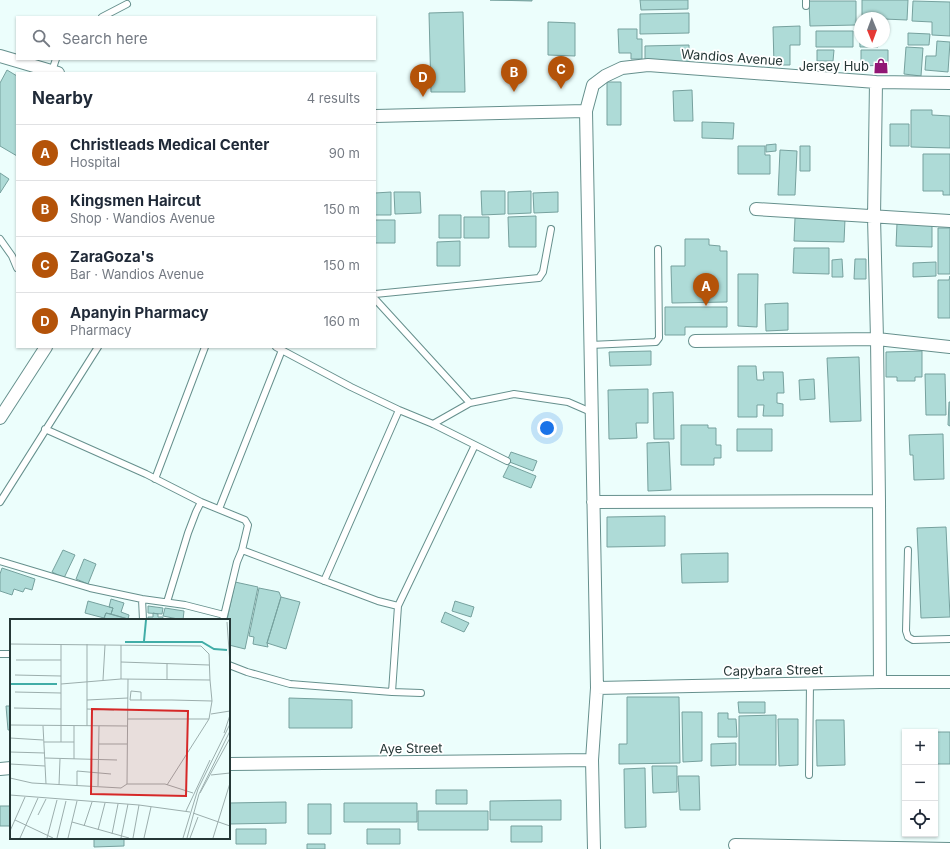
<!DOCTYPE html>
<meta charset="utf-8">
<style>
body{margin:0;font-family:Inter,sans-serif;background:#f2f2f3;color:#1f2937}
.controls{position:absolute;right:12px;bottom:12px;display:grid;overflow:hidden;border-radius:0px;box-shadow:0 1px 3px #0004}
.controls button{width:36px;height:36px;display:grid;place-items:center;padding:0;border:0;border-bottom:1px solid #e0e1e3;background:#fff;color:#1f2937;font:20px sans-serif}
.compass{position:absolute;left:854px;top:12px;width:36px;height:36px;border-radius:50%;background:#fff;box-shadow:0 1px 3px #0004;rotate:179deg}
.you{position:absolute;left:547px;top:428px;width:14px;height:14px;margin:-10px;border:3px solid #fff;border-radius:50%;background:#1a73e8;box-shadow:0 0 0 6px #1a73e833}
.badge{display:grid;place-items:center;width:26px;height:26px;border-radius:50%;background:#b45309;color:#fff;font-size:13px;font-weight:700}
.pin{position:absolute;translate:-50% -33px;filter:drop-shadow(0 1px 2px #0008)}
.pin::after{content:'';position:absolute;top:21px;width:14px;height:12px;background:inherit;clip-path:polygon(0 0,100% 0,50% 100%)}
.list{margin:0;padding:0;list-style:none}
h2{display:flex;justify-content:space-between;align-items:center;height:52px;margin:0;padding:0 16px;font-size:17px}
h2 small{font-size:13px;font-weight:400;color:#747a83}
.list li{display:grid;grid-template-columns:26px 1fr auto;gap:12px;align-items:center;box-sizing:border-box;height:56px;padding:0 16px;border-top:1px solid #e0e1e3}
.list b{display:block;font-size:15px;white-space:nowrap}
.list p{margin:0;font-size:13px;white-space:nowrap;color:#747a83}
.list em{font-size:13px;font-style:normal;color:#747a83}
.icon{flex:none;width:22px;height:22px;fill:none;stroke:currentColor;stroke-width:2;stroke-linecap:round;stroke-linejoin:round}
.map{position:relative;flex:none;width:950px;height:849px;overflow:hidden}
.search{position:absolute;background:#fff;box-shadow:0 1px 3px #0004;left:16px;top:16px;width:360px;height:44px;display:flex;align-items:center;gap:10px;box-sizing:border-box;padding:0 14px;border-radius:0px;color:#747a83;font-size:15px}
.panel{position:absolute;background:#fff;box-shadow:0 1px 3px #0004;left:16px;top:72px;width:360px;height:276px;border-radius:0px}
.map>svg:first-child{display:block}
.building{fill:#aedbd7;stroke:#76a19e}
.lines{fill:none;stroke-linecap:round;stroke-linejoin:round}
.service-casing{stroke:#66908d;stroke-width:8}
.minor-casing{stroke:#66908d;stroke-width:14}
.service{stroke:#fff;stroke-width:6}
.minor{stroke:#fff;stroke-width:12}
.labels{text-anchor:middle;stroke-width:3.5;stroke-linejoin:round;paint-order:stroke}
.street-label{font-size:13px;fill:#253736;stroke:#fff}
.poi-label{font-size:13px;fill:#253736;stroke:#fff;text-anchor:end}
.inset-river{fill:none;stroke:#41ada7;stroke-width:2}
.inset-road{fill:none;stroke:#9caead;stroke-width:1}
.view{fill:#d62828;fill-opacity:0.15;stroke:#d62828;stroke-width:2}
.inset-edge{fill:none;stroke:#253736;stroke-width:2}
</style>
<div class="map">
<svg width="950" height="849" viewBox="0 0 950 849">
<rect width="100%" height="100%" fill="#ecfefc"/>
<path class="building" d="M490,0H532V1Z
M640,0H688V9L641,10Z
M862,0H908L907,20L884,19V18H862Z
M809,1H856V25L810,26Z
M913,1L950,2V36L932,35V22L912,21Z
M463,12L465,92H431L429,13Z
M689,13V33L640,34V14Z
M859,21L860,42H878V47H860Z
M548,22L575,23V56L548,55Z
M800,26V45H790V65H774L773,27Z
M618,29H637V39H642V59H631V53H619Z
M816,31H853V47H816Z
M908,33L930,34L929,45H908Z
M937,41L950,42L948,72L925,70L926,56H936Z
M689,45V62H645V46Z
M906,47L923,48L921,76L904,74Z
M817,50H834L833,61H817Z
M861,50H888V65L861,66Z
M7,70L17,76V156L0,146V83Z
M607,82H621V125H607Z
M692,90L693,121H674L673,91Z
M911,110H932V115L950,116V148L911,147Z
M702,122L734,123L733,139L702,138Z
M890,124H909V146H890Z
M776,144V151L766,152V145Z
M738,146H765V155H770V174H738Z
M800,146H810V171H800Z
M780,150L797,151L795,195H778Z
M923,154H950V195H943V191H923Z
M0,173L9,179L0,193Z
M481,191H505V214L482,215Z
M531,191V213L508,214V192Z
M391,192V215H375V193Z
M394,192H420L421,213L395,214Z
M558,192V212L534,213L533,193Z
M439,215H461V238H439Z
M536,216V247H509L508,217Z
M464,217H489V238H464Z
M795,218L845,219L844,242L794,241Z
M375,220H395V243H375Z
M897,223L932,224V247L896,246Z
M938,228H950V274H938Z
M685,239H709V245L720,246V251H727V302L672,303L671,266H685Z
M460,241V266H437V242Z
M794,248H829V274L793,273Z
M842,259L843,277H832V260Z
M855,259H866V279H854Z
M936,262V276L913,277V263Z
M738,274H758L757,327L738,326Z
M950,276V318H938V280H949Z
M788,303V330L766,331L765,304Z
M665,307H727V327H685V335H665Z
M651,351V365L610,366L609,352Z
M922,351V377H915V381H897V377H886V352Z
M859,357L861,421L830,422L827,358Z
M738,366H756L757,380H764L763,372H783L784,393H777V403L783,404V416H763L764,405H757V417H738Z
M925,374H945L946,415H926Z
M814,379L815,399L800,400L799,380Z
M648,389V423H636L637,438L609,439L608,390Z
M673,392L674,439H654L653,393Z
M949,402H950V426L948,425Z
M681,425H708V428H716V445H721V458H714V465H681Z
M737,429H772V451H737Z
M943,434L944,479L914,480L913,455H910L909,435Z
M669,442L671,490L648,491L647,443Z
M511,452L537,461L533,471L507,461Z
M509,465L536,476L531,488L503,477Z
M665,516V546L607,547V517Z
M946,527L950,617L921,618L917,528Z
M63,550L75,555L64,578L52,572Z
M728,553V582L682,583L681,554Z
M84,559L96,564L88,584L76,579Z
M2,568L35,579L32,590L25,588L23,592L14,589L12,595L0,591V574Z
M235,582L258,587L245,649L229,645V620H227Z
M259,588L279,592L281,597L267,643L268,647L253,644L254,637L249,636Z
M281,597L300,602L286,649L267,643Z
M111,599L124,603L121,612L129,615L128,619L111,614L113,608L109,607Z
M88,601L113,608L111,614L106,613L104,618L85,613Z
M455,601L474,607L471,617L452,611Z
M148,606L163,608L162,614L148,613Z
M165,608L184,611L183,620L163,616Z
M445,612L469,623L464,632L441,622Z
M106,613L128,619V620H112L104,618Z
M153,613L158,614V617H163L162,620H148V617H153Z
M627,697H679L680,763L619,764V744H627Z
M289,698L352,700V728H289Z
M738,702H765V713H739Z
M6,706H11V730H8Z
M682,712H702V761L683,762Z
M718,713H728V719H736L737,737H718Z
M776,715V765H739V716Z
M778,719H798V765L779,766Z
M816,720H844L845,765L817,766Z
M935,732H950V764H935Z
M736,743V765L711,766V744Z
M652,766H677V792L653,793Z
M645,768L646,827L625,828L624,769Z
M678,776H699L700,810H680Z
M436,790H467V804H436Z
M561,800V820H490V801Z
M286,802V823L229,824V803Z
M344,803H417V822H344Z
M308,804H331V834H308Z
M0,806H11V826H0Z
M418,811H488V830H418Z
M511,826H542V842H511Z
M236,829H266V844H236Z
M367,829H400V844H367Z
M94,838H124V846L94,847Z
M307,844H325V849H307Z"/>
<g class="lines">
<g class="service-casing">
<path id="service" d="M806,6V0
M102,17L127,4
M52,71L56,59
M0,239L12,256L17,268
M375,294L539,278L543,272L551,229
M375,299L470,403
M590,345L656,342L659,338L658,249
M276,347L351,387L399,410L433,424L507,461
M433,424L470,403L514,394L568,402L591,412
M45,429L146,474L201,502L245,520L248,525L242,550
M155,479L205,347
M0,502L98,347
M219,509L282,350
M908,550L906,631L908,637L913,640L950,639
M0,561L90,588L142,599L185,605L224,615
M324,581L399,410
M142,599L143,620
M167,602L188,533L196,512L201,502
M223,620L237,562L242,550L378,601L398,606L475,445
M0,654H11
M229,665L247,672L290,684L392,692L421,693
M392,692L398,606
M809,775L810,683"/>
</g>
<g class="minor-casing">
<path id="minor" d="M0,56L58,73
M876,82L874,217L877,339L879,501L880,682
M586,111L593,85L605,76L622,68L648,65L876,82L950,83
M375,116L586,111L597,688L592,760L594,849
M756,209L950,221
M695,341L877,339L950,347
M0,418L46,347
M593,502L879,501
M597,688L880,682H950
M229,764L592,760
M0,769L11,768
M735,845L950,849"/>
</g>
<use href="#service" class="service"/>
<use href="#minor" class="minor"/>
</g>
<defs>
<g id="shop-bare" transform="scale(1.2)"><path d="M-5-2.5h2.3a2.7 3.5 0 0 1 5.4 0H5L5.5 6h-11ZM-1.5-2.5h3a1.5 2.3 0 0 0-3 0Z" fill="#911674" stroke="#fff" stroke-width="2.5" paint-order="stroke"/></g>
</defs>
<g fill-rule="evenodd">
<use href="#shop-bare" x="881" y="66"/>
</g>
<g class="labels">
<g class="street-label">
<text transform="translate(732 57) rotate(4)" y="5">Wandios Avenue</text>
<text transform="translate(773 670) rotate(-1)" y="5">Capybara Street</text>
<text transform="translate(411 748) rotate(-1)" y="5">Aye Street</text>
</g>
<g class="poi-label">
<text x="869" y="71">Jersey Hub</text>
</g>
</g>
<g transform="translate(10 619)">
<rect width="220" height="220" fill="#ecfefc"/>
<path class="inset-river" d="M134,22L136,1M115,23H192L204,30L217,31M0,65H47"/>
<path class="inset-road" d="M217,3L220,45M0,25L95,26L93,61M51,25V123M95,26L191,27L199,35L200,61M6,41H51M111,43L199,46M5,56L51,57M111,60V26M118,60L117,165H155L183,174M157,61V44M51,65L111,60L200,61L202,82L199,100H118M5,73L51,74M77,81L118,79M131,81V73L121,72L120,81H162L202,82M4,89L51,90M77,90L104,91M201,95L220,92M0,106L117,107M33,107L36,165M77,107V25M214,114L220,96M0,119L33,121M34,123H64M89,125H117M0,133L35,134M35,139L107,141M64,140V107M0,145L35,147M201,156L220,154M0,159L22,164L111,169L117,165M49,166L50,140M67,166V152L101,155M157,166L199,100M88,167L89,107M190,174L220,119M0,176L129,186L180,193M176,192L200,141M183,194L220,207M28,196L36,180M5,201L43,219M62,203L119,219M74,207L82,183M88,211L95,184M0,212L15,178M102,215L108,185M10,219L28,179M37,219L47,181M47,219L56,182M58,219L67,182M111,219L118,185M123,219L129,186M134,219L141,188M173,219L188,170L220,105M177,219L189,175L220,112M180,219L188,198M203,219L220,164"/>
<path class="view" d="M82,90L178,92L176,177L81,175Z"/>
<rect width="220" height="220" class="inset-edge"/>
</g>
</svg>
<div class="controls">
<button>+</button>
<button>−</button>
<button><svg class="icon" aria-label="locate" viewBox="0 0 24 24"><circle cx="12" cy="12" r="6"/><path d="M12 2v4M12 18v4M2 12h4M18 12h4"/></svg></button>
</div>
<svg class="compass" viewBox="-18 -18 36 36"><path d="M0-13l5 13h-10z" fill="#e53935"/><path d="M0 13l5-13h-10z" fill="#747a83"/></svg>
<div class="you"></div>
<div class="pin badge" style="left:706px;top:306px">A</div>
<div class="pin badge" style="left:514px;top:92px">B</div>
<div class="pin badge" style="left:561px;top:89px">C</div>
<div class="pin badge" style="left:423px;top:97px">D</div>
<div class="search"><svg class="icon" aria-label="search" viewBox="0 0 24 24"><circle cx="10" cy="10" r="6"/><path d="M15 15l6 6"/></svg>Search here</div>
<section class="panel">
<h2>Nearby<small>4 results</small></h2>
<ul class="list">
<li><span class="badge">A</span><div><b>Christleads Medical Center</b><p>Hospital</p></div><em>90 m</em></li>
<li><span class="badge">B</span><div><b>Kingsmen Haircut</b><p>Shop · Wandios Avenue</p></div><em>150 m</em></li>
<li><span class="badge">C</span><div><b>ZaraGoza's</b><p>Bar · Wandios Avenue</p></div><em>150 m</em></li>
<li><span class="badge">D</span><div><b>Apanyin Pharmacy</b><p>Pharmacy</p></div><em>160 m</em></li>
</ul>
</section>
</div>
